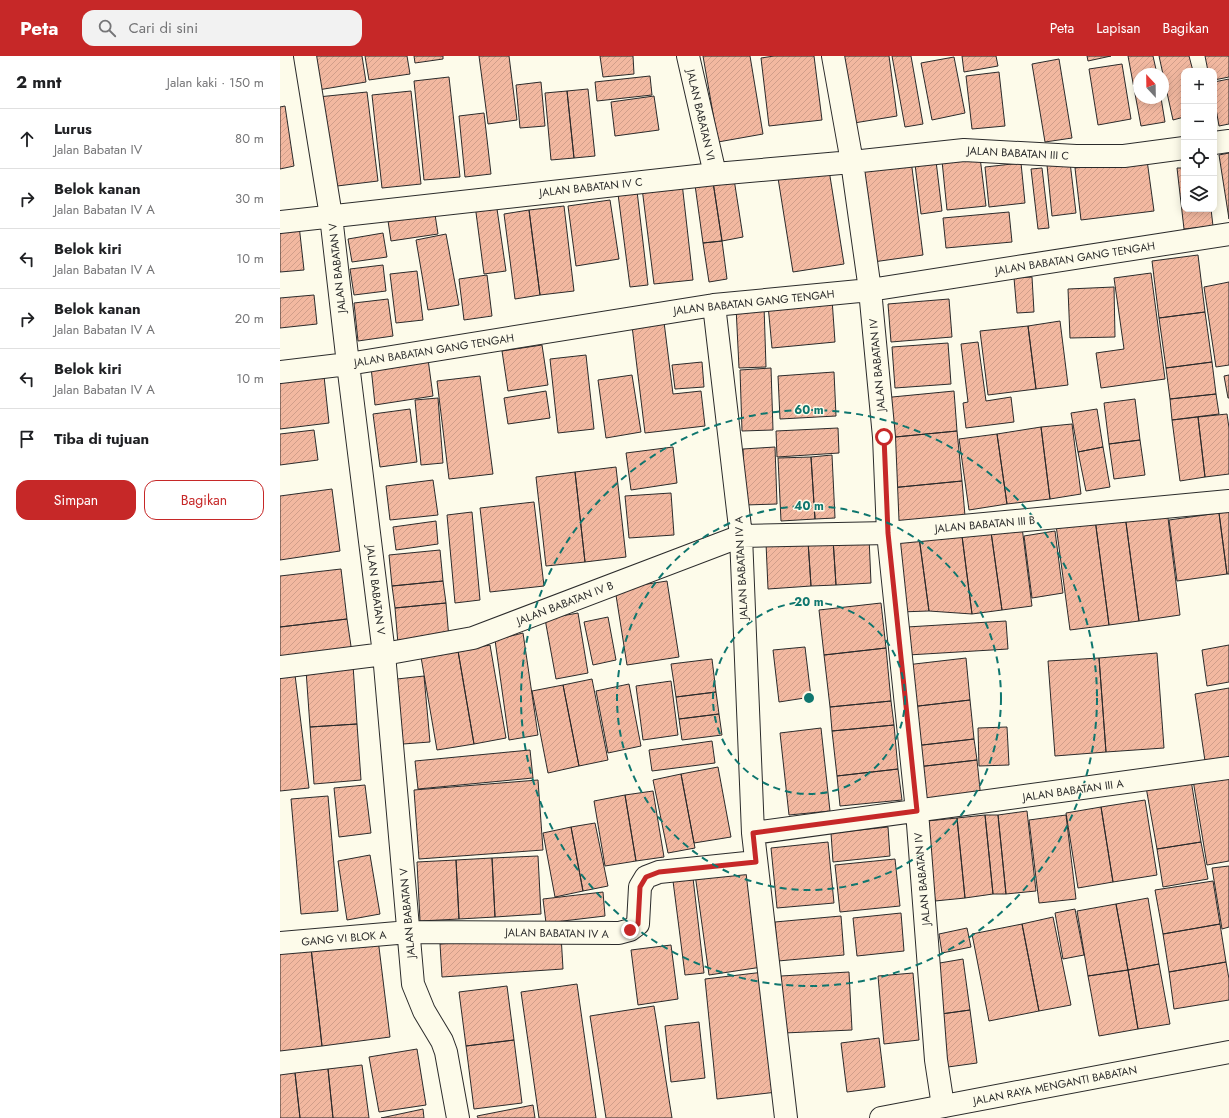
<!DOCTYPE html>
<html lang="id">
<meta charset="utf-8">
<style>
body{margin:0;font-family:Jost,sans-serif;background:#f2f2f2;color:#202124}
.controls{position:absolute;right:12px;top:12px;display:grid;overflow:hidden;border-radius:8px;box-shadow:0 2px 10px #0003}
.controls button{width:36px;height:36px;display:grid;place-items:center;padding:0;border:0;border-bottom:1px solid #e0e0e0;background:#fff;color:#202124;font:20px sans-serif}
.compass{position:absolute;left:853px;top:12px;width:36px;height:36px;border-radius:50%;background:#fff;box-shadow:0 2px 10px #0003;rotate:338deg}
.stop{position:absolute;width:12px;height:12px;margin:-9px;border:3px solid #c62828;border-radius:50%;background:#fff}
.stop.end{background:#c62828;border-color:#fff;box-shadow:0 1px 4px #0008}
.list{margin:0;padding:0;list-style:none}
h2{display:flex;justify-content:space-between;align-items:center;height:52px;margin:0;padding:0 16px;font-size:17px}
h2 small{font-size:13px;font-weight:400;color:#757577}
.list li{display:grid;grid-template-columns:26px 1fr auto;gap:12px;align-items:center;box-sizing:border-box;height:60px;padding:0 16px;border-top:1px solid #e0e0e0}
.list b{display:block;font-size:15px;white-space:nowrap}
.list p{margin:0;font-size:13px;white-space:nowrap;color:#757577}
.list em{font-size:13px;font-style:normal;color:#757577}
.actions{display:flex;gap:8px;padding:12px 16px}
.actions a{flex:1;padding:9px 0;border:1px solid #c62828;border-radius:12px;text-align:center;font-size:14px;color:#c62828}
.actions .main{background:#c62828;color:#fff}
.icon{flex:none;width:22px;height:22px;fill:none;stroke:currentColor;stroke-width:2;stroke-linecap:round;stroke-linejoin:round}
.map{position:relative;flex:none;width:949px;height:1062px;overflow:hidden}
header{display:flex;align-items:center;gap:24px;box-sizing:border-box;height:56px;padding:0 20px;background:#c62828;color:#fff}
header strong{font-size:19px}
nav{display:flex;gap:22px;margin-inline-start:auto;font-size:14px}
.search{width:280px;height:36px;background:#f2f2f2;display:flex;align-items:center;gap:10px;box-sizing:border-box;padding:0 14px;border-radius:12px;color:#757577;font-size:15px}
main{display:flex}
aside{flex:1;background:#fff}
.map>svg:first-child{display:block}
.building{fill:url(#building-hatch);stroke:#2b2b2b}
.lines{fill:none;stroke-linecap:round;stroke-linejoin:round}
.street-casing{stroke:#2b2b2b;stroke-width:24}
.secondary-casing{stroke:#2b2b2b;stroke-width:24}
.street{stroke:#fdfbea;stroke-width:22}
.secondary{stroke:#fdfbea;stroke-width:22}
.route{stroke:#c62828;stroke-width:5}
.ring{fill:none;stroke:#0f766e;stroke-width:2;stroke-dasharray:7 5}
.labels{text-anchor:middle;stroke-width:3;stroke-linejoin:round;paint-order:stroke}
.street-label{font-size:11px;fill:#2b2b2b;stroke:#fdfbea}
.centre{fill:#0f766e;stroke:#fdfbea;stroke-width:2}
.ring-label{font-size:12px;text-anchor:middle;font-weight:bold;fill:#0f766e;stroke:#fdfbea;stroke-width:3;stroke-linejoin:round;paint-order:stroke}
</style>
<header>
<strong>Peta</strong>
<div class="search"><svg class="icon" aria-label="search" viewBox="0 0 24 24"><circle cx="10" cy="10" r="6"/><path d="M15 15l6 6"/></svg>Cari di sini</div>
<nav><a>Peta</a><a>Lapisan</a><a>Bagikan</a></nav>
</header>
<main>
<aside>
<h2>2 mnt<small>Jalan kaki · 150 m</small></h2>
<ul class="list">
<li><svg class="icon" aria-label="ahead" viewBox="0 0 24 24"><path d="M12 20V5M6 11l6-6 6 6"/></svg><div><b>Lurus</b><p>Jalan Babatan IV</p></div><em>80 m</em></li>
<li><svg class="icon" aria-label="right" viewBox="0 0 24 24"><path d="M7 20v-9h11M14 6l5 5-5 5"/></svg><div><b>Belok kanan</b><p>Jalan Babatan IV A</p></div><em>30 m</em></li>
<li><svg class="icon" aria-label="left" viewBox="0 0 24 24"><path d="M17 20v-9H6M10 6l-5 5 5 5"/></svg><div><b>Belok kiri</b><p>Jalan Babatan IV A</p></div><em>10 m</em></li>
<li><svg class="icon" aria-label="right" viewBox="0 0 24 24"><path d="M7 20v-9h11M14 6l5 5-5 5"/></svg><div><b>Belok kanan</b><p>Jalan Babatan IV A</p></div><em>20 m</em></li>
<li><svg class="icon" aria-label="left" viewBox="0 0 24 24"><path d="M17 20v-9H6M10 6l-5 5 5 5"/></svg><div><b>Belok kiri</b><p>Jalan Babatan IV A</p></div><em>10 m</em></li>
<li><svg class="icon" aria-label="arrive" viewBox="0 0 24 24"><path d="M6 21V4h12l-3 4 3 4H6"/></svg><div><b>Tiba di tujuan</b></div></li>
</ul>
<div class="actions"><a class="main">Simpan</a><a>Bagikan</a></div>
</aside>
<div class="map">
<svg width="949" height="1062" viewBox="0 0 949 1062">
<defs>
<pattern id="building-hatch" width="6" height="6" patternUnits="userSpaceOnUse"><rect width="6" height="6" fill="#f2b8a0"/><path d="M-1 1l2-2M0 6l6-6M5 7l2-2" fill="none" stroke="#d09e8a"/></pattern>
</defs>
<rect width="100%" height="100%" fill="#fdfbea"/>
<path class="building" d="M26,0H82L86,26L32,35Z
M85,0H127L130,18L89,24Z
M134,0H163V3L135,7Z
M199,0H229L237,64L208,68Z
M320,0H353L354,18L323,21Z
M423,0H470L483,78L438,86Z
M494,0H534L542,64L489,70L481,2Z
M564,0H609L617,60L574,67Z
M612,0H631L643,68L625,71Z
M682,0H716L718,10L684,16Z
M807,0H831L808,5Z
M848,0H873L877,18H859V42H881L885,66L861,70Z
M879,0H909L913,15H904V61L893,64Z
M925,0H949V21L934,24V15H928Z
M674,1L685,57L652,64L641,7Z
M779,3L792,82L765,86L752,8Z
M842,8L851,63L818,69L809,13Z
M719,16L725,70L692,73L686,20Z
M370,20L372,39L317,45L315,26Z
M169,21L180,121L144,124L134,25Z
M949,23V68L939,70L934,41V26Z
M261,26L265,70L240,72L236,29Z
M308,33L315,100L294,102L287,35Z
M131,35L141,128L102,132L92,39Z
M287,35L294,102L271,104L265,37Z
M87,36L98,125L49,131L38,41Z
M374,40L379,74L335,80L331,46Z
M5,50L14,110L0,113V51Z
M204,57L211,118L185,121L179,60Z
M949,97V163L939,99Z
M700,101L706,150L667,154L662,105Z
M631,104L643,199L593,206L580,111Z
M867,104L874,155L801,164L795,112Z
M656,105L662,155L641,158L635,108Z
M790,106L796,157L772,160L767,109Z
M741,107L745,147L709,151L705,111Z
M762,112L769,172L758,173L751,113Z
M897,112H904V153H931L933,170L904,173Z
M549,114L564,208L513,216L498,122Z
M454,123L463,181L442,185L433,126Z
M433,126L442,185L423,187L415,129Z
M402,127L413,224L374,228L362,132Z
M357,135L368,229L350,231L338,138Z
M330,144L339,203L296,210L288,150Z
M216,146L226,215L204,218L195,149Z
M284,150L294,235L260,239L249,154Z
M154,152L158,178L111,185L107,158Z
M249,154L260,239L235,243L224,158Z
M729,156L732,186L666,192L663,162Z
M19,169L24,214L0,216V171Z
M103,177L107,201L72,206L68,183Z
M166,178L179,249L148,254L136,184Z
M442,185L447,223L429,226L423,187Z
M918,199L925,256L879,262L872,205Z
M103,209L106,235L74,239L70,213Z
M137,215L143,264L116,267L110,218Z
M871,217L885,323L821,332L816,297L844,293L834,222Z
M207,219L212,260L184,264L179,223Z
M752,221L754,256L737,257L734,222Z
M949,226V309L936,311L924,231Z
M834,231L835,281L790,282L788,233Z
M34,239L37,268L0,272V242Z
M108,243L113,280L78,285L74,247Z
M552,243L555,286L492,292L488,249Z
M669,243L672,281L611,286L608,248Z
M484,250L486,311L459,312L456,251Z
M925,256L932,306L886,312L879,262Z
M780,265L788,329L756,333L748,270Z
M384,266L393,338L421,335L425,370L365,377L352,270Z
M748,270L756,333L708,339L700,275Z
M698,286L706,345L731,341L734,366L686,372L683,347L688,346L681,288Z
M668,287L671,328L615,332L612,291Z
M262,289L268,329L228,335L222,295Z
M306,299L314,373L278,377L270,303Z
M148,303L153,340L95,349L91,311Z
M422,306L424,331L395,333L392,309Z
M932,306L936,338L890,343L886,312Z
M491,312L493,374L462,375L460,314Z
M554,316L556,360L500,363L498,320Z
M352,319L361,376L326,382L318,324Z
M949,319V342H948L944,320Z
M44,320L49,367L0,373V325Z
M200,320L213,418L169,423L157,325Z
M266,335L270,362L228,368L224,342Z
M674,335L677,375L605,382L602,342Z
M936,338L939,358L892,364L890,343Z
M158,342L163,407L141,409L135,344Z
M855,343L860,384L829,388L824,347Z
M130,353L137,406L100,411L93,358Z
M817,353L823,391L798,396L791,357Z
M947,358L949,372V418L925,421L918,361Z
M918,361L925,421L900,425L892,364Z
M792,368L801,438L770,443L761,371Z
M761,371L770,443L727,448L717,378Z
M558,372L559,397L497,401L496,375Z
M34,374L38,404L0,409V378Z
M677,375L682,425L610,432L605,382Z
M717,378L727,448L689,454L679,383Z
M860,384L865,419L834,423L829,388Z
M393,391L397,427L351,434L346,397Z
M495,391L497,448L465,449L463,393Z
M823,391L830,431L806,435L798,396Z
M552,399L555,462L535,463L531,401Z
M531,401L535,463L501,465L498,402Z
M336,411L346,501L305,506L295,416Z
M295,416L305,506L266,510L256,421Z
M153,424L158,459L110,464L106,430Z
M682,425L685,460L613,467L610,432Z
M52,433L60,495L0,504V440Z
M391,437L394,479L349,482L345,440Z
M254,446L264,530L210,536L200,452Z
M887,454L900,559L859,565L845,459Z
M192,456L200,544L175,547L167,459Z
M949,456V518H947L939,457Z
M939,457L947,518L897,525L889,464Z
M845,459L859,565L829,569L815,463Z
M815,463L829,569L790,574L776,469Z
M156,465L158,488L116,494L113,471Z
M742,471L752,550L722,554L711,476Z
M775,475L783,537L752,542L744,480Z
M711,476L722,554L692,558L682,480Z
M682,480L692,558L649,555L639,481Z
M589,481L591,527L556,529L553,483Z
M639,481L649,555L619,556L613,482Z
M553,483L556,529L531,530L528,485Z
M528,485L531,530L488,533L486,487Z
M160,494L163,525L112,530L109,499Z
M61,513L67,563L0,571V520Z
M163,525L166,547L115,552L112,530Z
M387,525L399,601L347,609L335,533Z
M166,547L169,583L118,588L115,552Z
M601,547L606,592L544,599L539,554Z
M298,557L308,617L276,623L265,563Z
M328,561L336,604L313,609L304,566Z
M67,563L72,597L0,606V571Z
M726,565L728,593L628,599L627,571Z
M243,577L258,679L229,684L215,584Z
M210,589L226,682L194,688L178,595Z
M949,589V626L927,630L922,594Z
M525,591L531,641L499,646L493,594Z
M606,592L611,645L550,651L544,599Z
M178,595L194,688L157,694L141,601Z
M877,597L884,692L826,696L819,602Z
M686,602L690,644L630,651L626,609Z
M819,602L826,696L775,700L768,605Z
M432,603L436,636L396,641L391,608Z
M73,609L77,668L30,671L26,614Z
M15,619L29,732L0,735V621Z
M144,620L150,686L123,688L117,623Z
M312,623L328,704L299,710L283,629Z
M391,625L398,679L363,684L356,630Z
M349,628L361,690L328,697L316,635Z
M283,629L299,710L268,717L252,635Z
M949,632V701L925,705L915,638Z
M436,636L439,658L399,663L396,641Z
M690,644L694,683L634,690L630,651Z
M611,645L614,669L552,675L550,651Z
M439,658L442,679L402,684L399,663Z
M77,668L81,724L34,728L30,671Z
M614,669L618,713L557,720L552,675Z
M727,671L729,709L699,710L698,672Z
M541,672L550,755L509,759L500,677Z
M694,683L697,704L637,711L634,690Z
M432,685L435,707L372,715L369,694Z
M250,694L253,722L138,733L135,705Z
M697,704L701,743L641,749L637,711Z
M438,711L451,781L414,787L401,718Z
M618,713L622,744L560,750L557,720Z
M401,718L415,792L388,797L373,724Z
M949,718V805L927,809L913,724Z
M258,724L263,794L139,803L134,734Z
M911,724L921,786L877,793L866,731Z
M85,729L91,777L59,781L54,732Z
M373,735L384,801L356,805L345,739Z
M345,739L356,805L325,810L314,745Z
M48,740L58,855L21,858L11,743Z
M865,744L877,819L833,826L821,751Z
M821,751L833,826L798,832L786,757Z
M747,755L756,835L726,838L718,759Z
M705,759H718L726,838H713Z
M705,759L713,838L685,842L677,762Z
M786,759L796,843L759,847L749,764Z
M677,762L685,842L655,845L647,765Z
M315,767L328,830L303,835L291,771Z
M291,771L303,835L275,841L263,777Z
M608,771L610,800L553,806L551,777Z
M548,786L554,847L497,852L491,792Z
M921,786L928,823L883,831L877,793Z
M90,799L100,858L67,864L58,805Z
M258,800L261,858L215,861L212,802Z
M212,802L215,861L179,863L176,804Z
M615,803L620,850L560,856L555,809Z
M176,804L179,863L140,865L137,806Z
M468,810L482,911L429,919L415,818Z
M949,810V871L942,873L932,812Z
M413,822L424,917L405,919L393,825Z
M933,825L940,868L883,878L875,834Z
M323,836L325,860L266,867L263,843Z
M868,842L879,908L848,914L836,848Z
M836,848L848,914L808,920L797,855Z
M795,853L804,899L783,903L775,857Z
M621,857L624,895L577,900L573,862Z
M561,860L564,899L498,905L495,866Z
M773,861L791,949L759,955L742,868Z
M742,868L759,955L709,965L692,878Z
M940,868L946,906L889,916L883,878Z
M687,872L691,891L662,897L659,878Z
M281,879L283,913L162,921L160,888Z
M98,883L110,981L42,990L31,892Z
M391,889L398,943L358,949L351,894Z
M31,892L42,990L0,995V896Z
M683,903L690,954L661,958L654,908Z
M946,906L949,923V944L894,953L889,916Z
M879,908L890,968L858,973L848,914Z
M848,914L858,973L819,980L808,920Z
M484,916L497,1036L437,1043L425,923Z
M569,916L572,974L504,977L501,920Z
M633,917L639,984L604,988L598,920Z
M297,928L316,1062H259L241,936Z
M227,930L234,984L186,990L179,936Z
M374,950L392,1062H326L310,960Z
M690,954L697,1007L668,1011L661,958Z
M419,966L425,1022L391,1026L385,970Z
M599,982L605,1031L567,1036L561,987Z
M234,984L242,1047L194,1053L186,990Z
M137,993L146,1049L99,1056L89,1001Z
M82,1009L89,1062H53L48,1013Z
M48,1013L53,1062H20L15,1017Z
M15,1017L20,1062H0V1019Z
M253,1049L255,1062H198L197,1060Z
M143,1053L144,1062H101Z"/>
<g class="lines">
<g class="street-casing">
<path id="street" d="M25,0L51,160L68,308L104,598L133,928L144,955L162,985L166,996L178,1062
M408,0L435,118
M553,0L572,106L590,234L604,381L608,477L637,755L656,1004L663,1050
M934,87L949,85
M0,166L435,118L572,106L684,94L796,100H844L904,92
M434,249L461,480L473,777L506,1062
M0,316L68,308L434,249L590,234L949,178
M0,611L104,598L193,582L461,480L608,477L949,445
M473,777L949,712
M0,887L129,876L339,877L350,874L358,868L360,831L366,821L379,816L476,806"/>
</g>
<g class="secondary-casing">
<path id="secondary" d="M601,1062L949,996"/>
</g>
<use href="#street" class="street"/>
<use href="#secondary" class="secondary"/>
</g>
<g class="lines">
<path class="route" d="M350,874L358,868L360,831L366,821L379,816L476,806L473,777L637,755L608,477L604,381"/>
</g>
<g class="ring">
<circle cx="529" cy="642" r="96"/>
<circle cx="529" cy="642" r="192"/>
<circle cx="529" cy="642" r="288"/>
</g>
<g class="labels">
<g class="street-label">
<text transform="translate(421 59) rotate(77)" y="4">JALAN BABATAN VI</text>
<text transform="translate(738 97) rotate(3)" y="4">JALAN BABATAN III C</text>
<text transform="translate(311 131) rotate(-6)" y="4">JALAN BABATAN IV C</text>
<text transform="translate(795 202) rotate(-9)" y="4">JALAN BABATAN GANG TENGAH</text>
<text transform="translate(57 212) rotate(-96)" y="4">JALAN BABATAN V</text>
<text transform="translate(474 246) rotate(-6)" y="4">JALAN BABATAN GANG TENGAH</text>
<text transform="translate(154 294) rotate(-9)" y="4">JALAN BABATAN GANG TENGAH</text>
<text transform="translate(597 309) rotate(-95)" y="4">JALAN BABATAN IV</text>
<text transform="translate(705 468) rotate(-5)" y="4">JALAN BABATAN III B</text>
<text transform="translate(461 512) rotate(-93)" y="4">JALAN BABATAN IV A</text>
<text transform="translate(96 534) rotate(83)" y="4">JALAN BABATAN V</text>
<text transform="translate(285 547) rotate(-21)" y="4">JALAN BABATAN IV B</text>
<text transform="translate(793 734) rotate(-8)" y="4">JALAN BABATAN III A</text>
<text transform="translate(642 823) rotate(-95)" y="4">JALAN BABATAN IV</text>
<text transform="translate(127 857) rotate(-95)" y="4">JALAN BABATAN V</text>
<text transform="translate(277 877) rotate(1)" y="4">JALAN BABATAN IV A</text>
<text transform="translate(64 882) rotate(-5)" y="4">GANG VI BLOK A</text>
<text transform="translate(775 1029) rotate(-11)" y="4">JALAN RAYA MENGANTI BABATAN</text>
</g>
</g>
<circle cx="529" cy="642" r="6" class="centre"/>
<g class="ring-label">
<text x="529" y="358">60 m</text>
<text x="529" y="454">40 m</text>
<text x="529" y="550">20 m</text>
</g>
</svg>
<div class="controls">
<button>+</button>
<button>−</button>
<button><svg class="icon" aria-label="locate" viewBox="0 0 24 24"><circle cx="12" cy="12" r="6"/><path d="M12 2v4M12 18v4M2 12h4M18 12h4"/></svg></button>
<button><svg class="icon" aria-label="layers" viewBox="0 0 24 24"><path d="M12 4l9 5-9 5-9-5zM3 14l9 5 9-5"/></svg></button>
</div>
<svg class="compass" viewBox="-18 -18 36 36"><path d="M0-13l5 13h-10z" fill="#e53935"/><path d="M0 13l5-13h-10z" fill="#757577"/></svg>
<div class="stop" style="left:604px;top:381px"></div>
<div class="stop end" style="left:350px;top:874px"></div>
</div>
</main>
